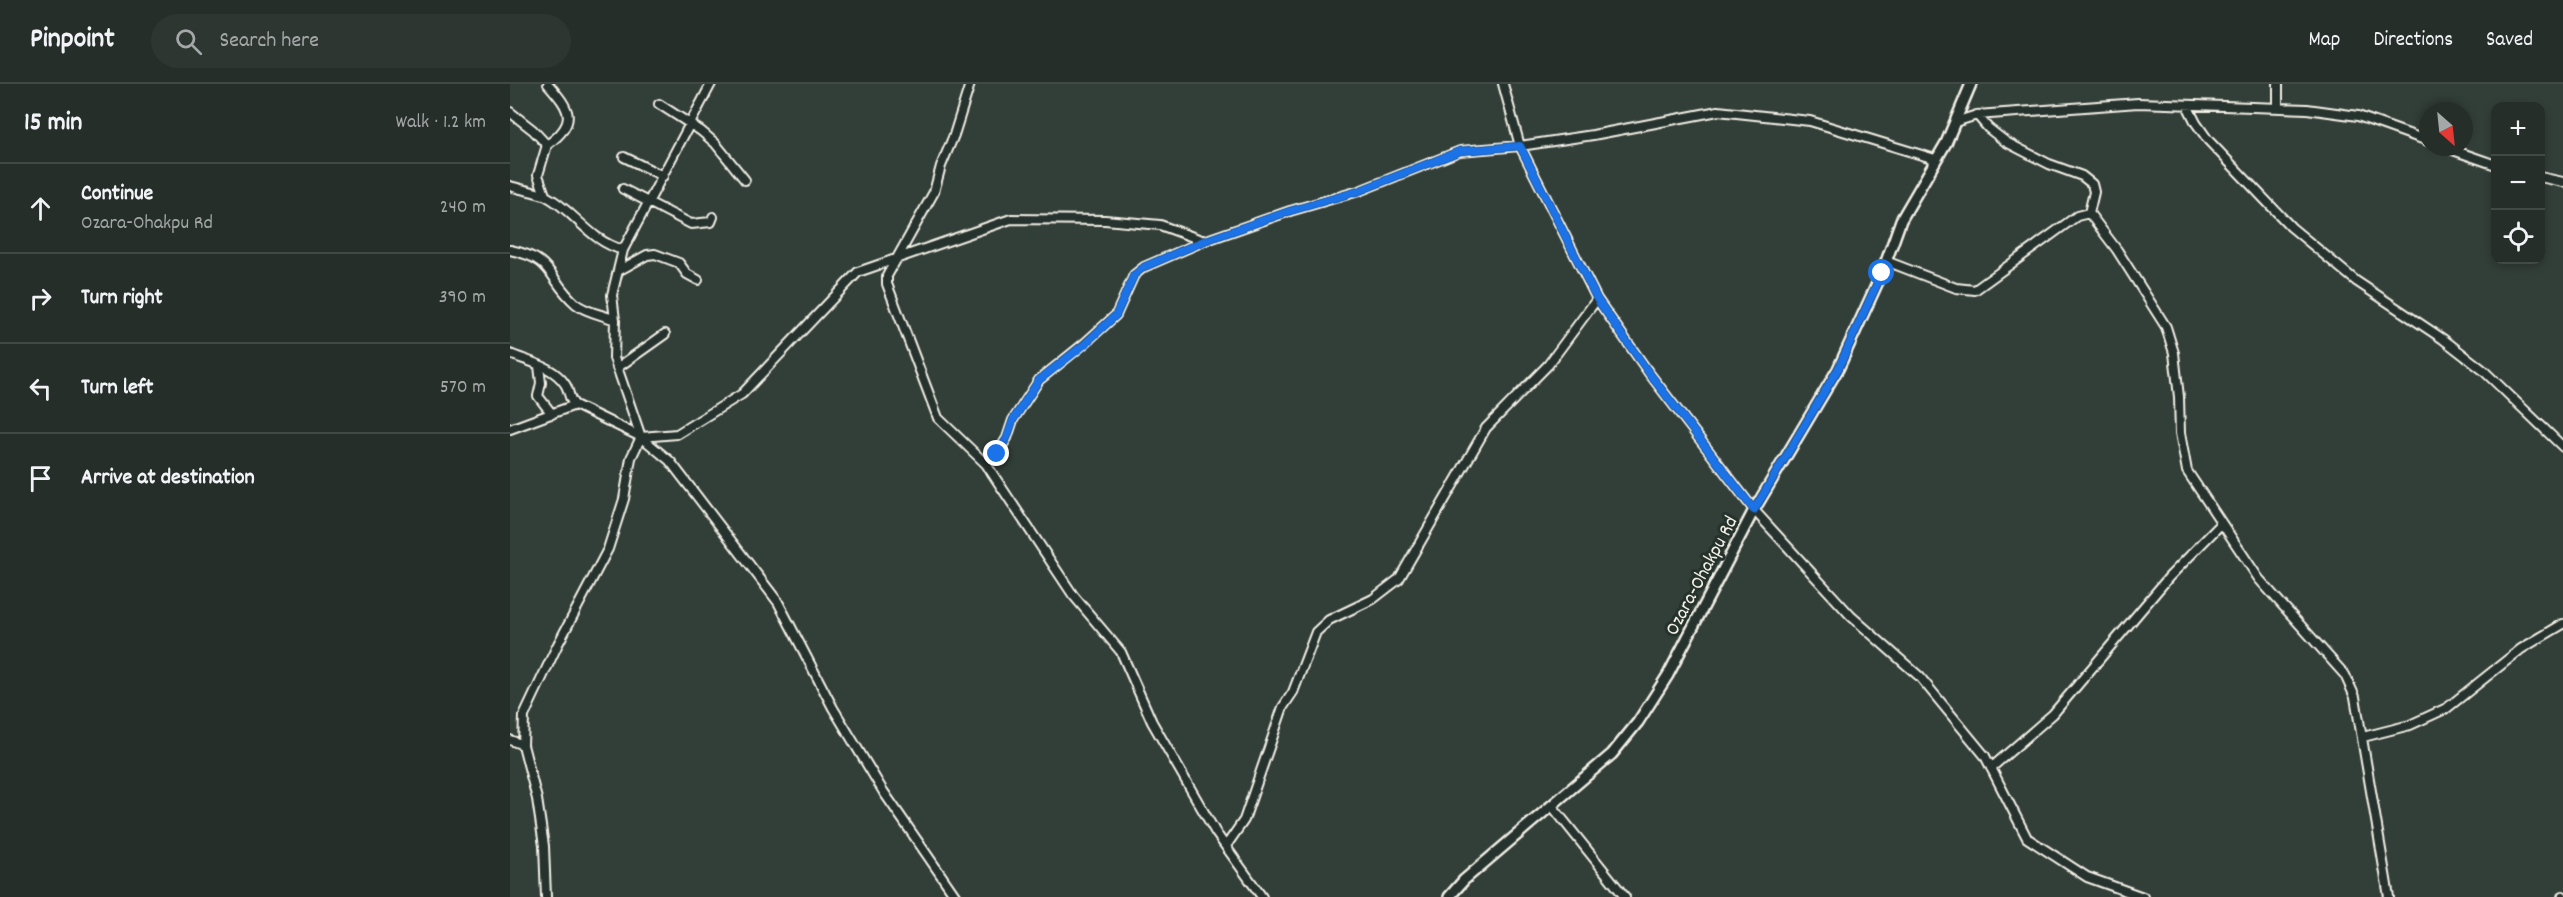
<!DOCTYPE html>
<meta charset="utf-8">
<style>
body{margin:0;font-family:Dekko,sans-serif;background:#2e3632;color:#f1f3f6}
.controls{position:absolute;right:18px;top:18px;display:grid;overflow:hidden;border-radius:12px;box-shadow:0 3px 9px #0003}
.controls button{width:54px;height:54px;display:grid;place-items:center;padding:0;border:0;border-bottom:2px solid #424a47;background:#262e2a;color:#f1f3f6;font:30px sans-serif}
.compass{position:absolute;left:1909px;top:18px;width:54px;height:54px;border-radius:50%;background:#262e2a;box-shadow:0 3px 9px #0003;rotate:153deg}
.stop{position:absolute;width:18px;height:18px;margin:-14px;border:4px solid #1a73e8;border-radius:50%;background:#fff}
.stop.end{background:#1a73e8;border-color:#fff;box-shadow:0 2px 6px #0008}
.list{margin:0;padding:0;list-style:none}
h2{display:flex;justify-content:space-between;align-items:center;height:78px;margin:0;padding:0 24px;font-size:26px}
h2 small{font-size:20px;font-weight:400;color:#a4a8a8}
.list li{display:grid;grid-template-columns:39px 1fr auto;gap:18px;align-items:center;box-sizing:border-box;height:90px;padding:0 24px;border-top:2px solid #424a47}
.list b{display:block;font-size:22px;white-space:nowrap}
.list p{margin:0;font-size:20px;white-space:nowrap;color:#a4a8a8}
.list em{font-size:20px;font-style:normal;color:#a4a8a8}
.icon{flex:none;width:33px;height:33px;fill:none;stroke:currentColor;stroke-width:2;stroke-linecap:round;stroke-linejoin:round}
.map{position:relative;flex:none;width:2053px;height:813px;overflow:hidden}
header{display:flex;align-items:center;gap:36px;box-sizing:border-box;height:84px;padding:0 30px;background:#262e2a;border-bottom:2px solid #424a47}
header strong{font-size:28px}
nav{display:flex;gap:33px;margin-inline-start:auto;font-size:21px}
.search{width:420px;height:54px;background:#2e3632;display:flex;align-items:center;gap:15px;box-sizing:border-box;padding:0 21px;border-radius:33px;color:#a4a8a8;font-size:22px}
main{display:flex}
aside{flex:1;background:#262e2a}
.map>svg:first-child{display:block}
.lines{fill:none;stroke-linecap:round;stroke-linejoin:round}
.minor-casing{stroke:#f4f1e8;stroke-width:12}
.major-casing{stroke:#f4f1e8;stroke-width:14}
.minor{stroke:#26332d;stroke-width:8}
.major{stroke:#26332d;stroke-width:9}
.route{stroke:#1a73e8;stroke-width:8}
.labels{text-anchor:middle;stroke-width:6;stroke-linejoin:round;paint-order:stroke}
.street-label{font-size:20px;fill:#f4f1e8;stroke:#26332d}
</style>
<header>
<strong>Pinpoint</strong>
<div class="search"><svg class="icon" aria-label="search" viewBox="0 0 24 24"><circle cx="10" cy="10" r="6"/><path d="M15 15l6 6"/></svg>Search here</div>
<nav><a>Map</a><a>Directions</a><a>Saved</a></nav>
</header>
<main>
<aside>
<h2>15 min<small>Walk · 1.2 km</small></h2>
<ul class="list">
<li><svg class="icon" aria-label="ahead" viewBox="0 0 24 24"><path d="M12 20V5M6 11l6-6 6 6"/></svg><div><b>Continue</b><p>Ozara-Ohakpu Rd</p></div><em>240 m</em></li>
<li><svg class="icon" aria-label="right" viewBox="0 0 24 24"><path d="M7 20v-9h11M14 6l5 5-5 5"/></svg><div><b>Turn right</b></div><em>390 m</em></li>
<li><svg class="icon" aria-label="left" viewBox="0 0 24 24"><path d="M17 20v-9H6M10 6l-5 5 5 5"/></svg><div><b>Turn left</b></div><em>570 m</em></li>
<li><svg class="icon" aria-label="arrive" viewBox="0 0 24 24"><path d="M6 21V4h12l-3 4 3 4H6"/></svg><div><b>Arrive at destination</b></div></li>
</ul>
</aside>
<div class="map">
<svg width="2053" height="813" viewBox="0 0 2053 813">
<rect width="100%" height="100%" fill="#323e38"/>
<filter id="ink" filterUnits="userSpaceOnUse"><feTurbulence type="fractalNoise" baseFrequency=".0167" numOctaves="2"/><feDisplacementMap in="SourceGraphic" scale="12" xChannelSelector="R" yChannelSelector="G"/><feConvolveMatrix kernelMatrix="1 2 1 2 8 2 1 2 1" color-interpolation-filters="sRGB"/></filter>
<g filter="url(#ink)">
<g class="lines">
<g class="minor-casing">
<path id="minor" d="M201,0L113,166L102,211L105,236L104,274L131,353L160,377L268,518L323,624L373,707L446,813
M460,0L444,51L431,82L424,108L377,192V200L428,334L476,380L563,511L611,568L642,638L706,749L752,813
M993,0L1010,62L1087,215L1139,289L1244,426L1341,532L1410,593L1475,672L1517,754L1577,793L1633,813
M1768,0V24
M149,20L191,47L205,59L235,96
M1677,21L1686,39L1698,56L1781,143L1846,197L1933,255L1973,286L2053,363
M0,28L23,46L37,61L28,91L35,111
M1467,31L1478,44L1496,58L1539,80L1572,92L1582,100L1584,108L1579,129L1607,166L1656,243L1664,269L1669,313L1670,349L1677,387L1749,495L1835,591L1845,613L1879,813
M1445,38L1467,31L1628,19L1797,25L1848,32L1918,57
M37,61C69,38 60,25 38,0
M1934,63L1986,81
M114,73L153,92
M2030,93L2053,98
M0,102C9,105 30,109 36,112C65,127 78,156 113,166
M113,105L181,140L201,138L203,133
M0,166C46,175 37,195 66,220C75,228 94,231 105,236
M1376,177L1446,204L1465,206L1567,132L1579,129
M108,187L137,171L145,170L169,179L177,190L188,196
M0,270C19,278 43,282 55,300C60,307 58,315 65,321
M29,282L31,299L28,312L42,330
M107,284L155,250
M0,345L65,321L131,353L167,350L232,310L348,188L501,135L595,136L650,141L694,157
M476,380L487,370L497,354L503,336L529,296L575,259L606,231L624,191L634,183L694,157L780,127L849,107L950,67L1010,62L1083,51L1208,27L1300,37L1425,75
M1853,653L1900,641L1937,624L2011,565L2053,540
M0,656L13,661
M1481,684L1543,630L1659,493L1711,440
M1042,722L1115,813
M716,762L734,736L773,623L783,608L806,548L819,536L863,515L889,495L976,344L1038,281L1087,215
M36,813L34,762L27,715L13,661L14,632L47,562L98,465L114,415L121,374L131,353
M2052,813L2053,812"/>
</g>
<g class="major-casing">
<path id="major" d="M939,813L954,796L1102,670L1128,638L1158,591L1244,426L1328,285L1372,189L1391,136L1436,59L1461,0"/>
</g>
<use href="#minor" class="minor"/>
<use href="#major" class="major"/>
</g>
</g>
<g class="lines" filter="url(#ink)">
<path class="route" d="M487,370L497,354L503,336L529,296L575,260L606,231L624,191L634,183L694,157L780,127L849,107L950,67L1010,62L1087,215L1139,289L1244,426L1328,285L1372,189"/>
</g>
<g class="labels">
<g class="street-label">
<text transform="translate(1190 491) rotate(-62)" y="7">Ozara-Ohakpu Rd</text>
</g>
</g>
</svg>
<div class="controls">
<button>+</button>
<button>−</button>
<button><svg class="icon" aria-label="locate" viewBox="0 0 24 24"><circle cx="12" cy="12" r="6"/><path d="M12 2v4M12 18v4M2 12h4M18 12h4"/></svg></button>
</div>
<svg class="compass" viewBox="-18 -18 36 36"><path d="M0-13l5 13h-10z" fill="#e53935"/><path d="M0 13l5-13h-10z" fill="#a4a8a8"/></svg>
<div class="stop" style="left:1372px;top:189px"></div>
<div class="stop end" style="left:487px;top:370px"></div>
</div>
</main>
